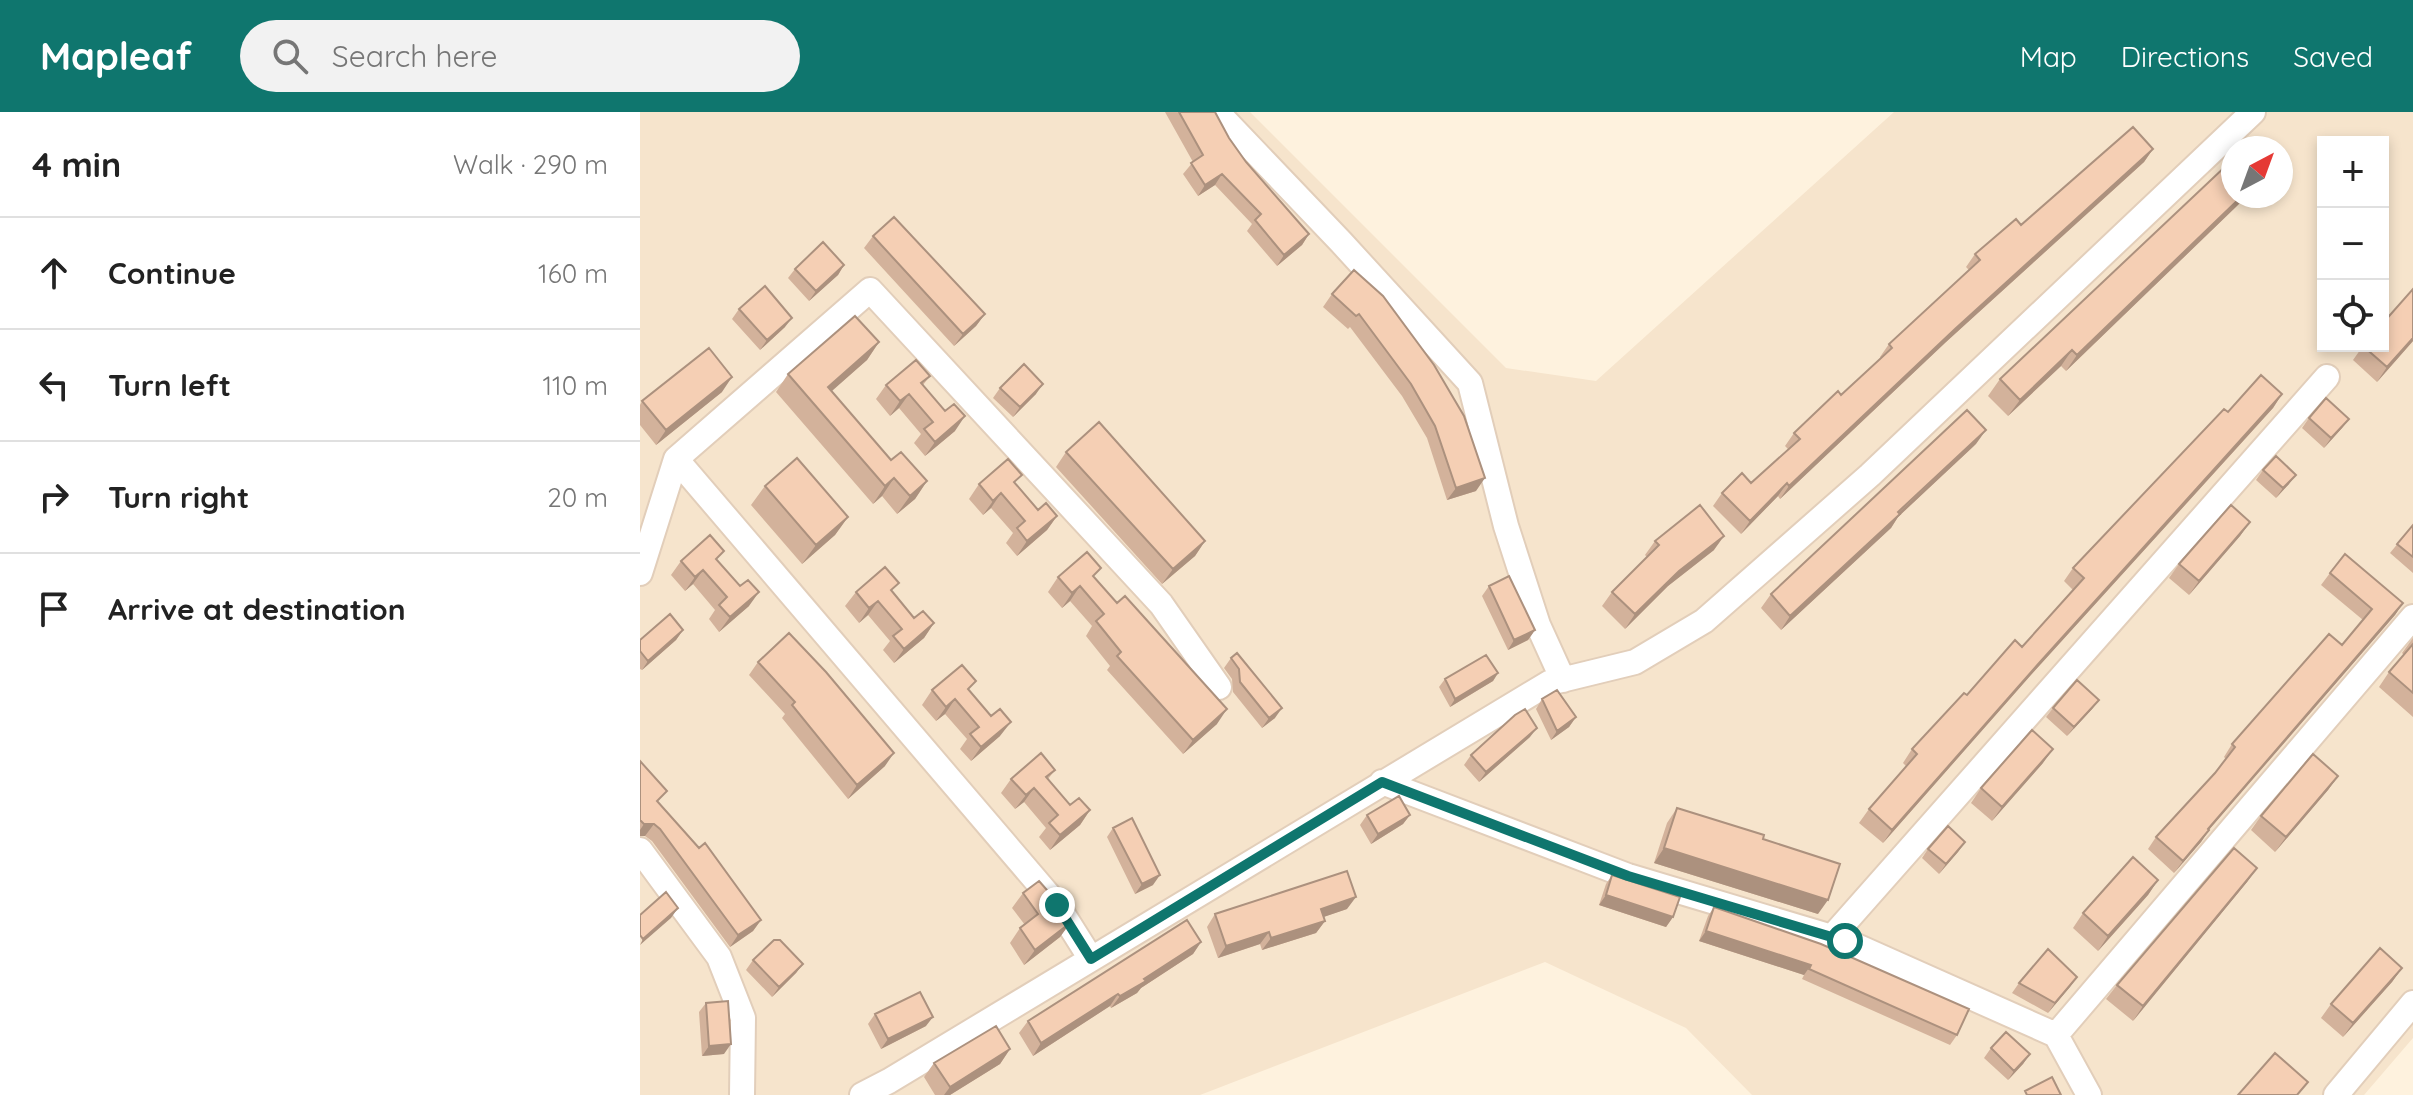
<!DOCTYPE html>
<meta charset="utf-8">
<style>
body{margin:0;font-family:Quicksand,sans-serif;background:#f2f2f2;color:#222}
.controls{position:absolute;right:24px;top:24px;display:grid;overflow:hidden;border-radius:0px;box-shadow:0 4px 12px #0003}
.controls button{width:72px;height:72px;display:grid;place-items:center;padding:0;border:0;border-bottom:2px solid #e0e0e0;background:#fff;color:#222;font:40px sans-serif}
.compass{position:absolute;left:1581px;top:24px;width:72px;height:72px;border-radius:50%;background:#fff;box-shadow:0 4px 12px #0003;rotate:41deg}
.stop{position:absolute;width:24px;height:24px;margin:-18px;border:6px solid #0f766e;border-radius:50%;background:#fff}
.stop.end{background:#0f766e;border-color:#fff;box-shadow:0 2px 8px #0008}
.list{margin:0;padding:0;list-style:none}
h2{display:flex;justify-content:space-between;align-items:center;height:104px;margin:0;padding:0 32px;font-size:34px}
h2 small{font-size:26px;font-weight:400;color:#767676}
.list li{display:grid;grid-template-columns:52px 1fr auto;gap:24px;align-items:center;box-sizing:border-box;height:112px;padding:0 32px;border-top:2px solid #e0e0e0}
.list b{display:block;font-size:30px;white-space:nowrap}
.list em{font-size:26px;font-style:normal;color:#767676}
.icon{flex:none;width:44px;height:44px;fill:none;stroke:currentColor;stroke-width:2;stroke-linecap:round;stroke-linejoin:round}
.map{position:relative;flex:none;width:1773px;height:983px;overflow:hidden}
header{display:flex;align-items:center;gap:48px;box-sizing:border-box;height:112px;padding:0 40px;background:#0f766e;color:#fff}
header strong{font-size:38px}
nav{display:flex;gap:44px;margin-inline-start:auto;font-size:28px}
.search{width:560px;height:72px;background:#f2f2f2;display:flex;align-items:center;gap:20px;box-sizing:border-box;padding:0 28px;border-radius:44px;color:#767676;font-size:30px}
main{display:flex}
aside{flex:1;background:#fff}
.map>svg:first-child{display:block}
.residential{fill:#f6e4cc;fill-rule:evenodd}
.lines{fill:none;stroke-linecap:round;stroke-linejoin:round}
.minor-casing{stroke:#e2ceba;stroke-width:28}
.minor{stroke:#fff;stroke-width:24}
.wall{fill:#d3b29b}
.shaded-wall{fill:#ac917e}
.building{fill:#f5cfb4;stroke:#ac917e;stroke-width:2}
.route{stroke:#0f766e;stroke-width:10}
</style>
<header>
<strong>Mapleaf</strong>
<div class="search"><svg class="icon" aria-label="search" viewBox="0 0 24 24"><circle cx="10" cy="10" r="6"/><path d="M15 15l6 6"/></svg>Search here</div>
<nav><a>Map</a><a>Directions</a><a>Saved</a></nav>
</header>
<main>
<aside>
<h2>4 min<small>Walk · 290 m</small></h2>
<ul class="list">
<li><svg class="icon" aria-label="ahead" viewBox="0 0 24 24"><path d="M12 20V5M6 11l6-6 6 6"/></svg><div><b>Continue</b></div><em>160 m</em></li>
<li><svg class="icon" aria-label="left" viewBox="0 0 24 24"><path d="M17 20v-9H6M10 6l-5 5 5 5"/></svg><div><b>Turn left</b></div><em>110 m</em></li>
<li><svg class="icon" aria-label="right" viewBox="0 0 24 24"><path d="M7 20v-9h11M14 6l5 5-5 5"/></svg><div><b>Turn right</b></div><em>20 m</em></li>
<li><svg class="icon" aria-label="arrive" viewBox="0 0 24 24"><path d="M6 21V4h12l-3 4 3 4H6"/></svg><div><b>Arrive at destination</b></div></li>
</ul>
</aside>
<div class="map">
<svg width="1773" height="983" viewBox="0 0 1773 983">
<rect width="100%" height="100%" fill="#fef2de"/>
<path class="residential" d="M0,0H610L866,256L956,269L1254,0H1773V926L1724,983H1112L1046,916L905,850L560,983H0ZM1683,30H1743V234H1683ZM1593,36H1641V84H1593Z"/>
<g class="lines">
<g class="minor-casing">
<path id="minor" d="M577,0L701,130L830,271L866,414L898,513L923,568
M36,347L417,793L451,847
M0,461L36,347L230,178L521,492L579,575
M742,670L988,764L1205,829L1416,923L1449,983
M0,738L79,845L103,906L102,983
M1192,825L1687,265
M1416,923L1773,505
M222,983L249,969L909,571L995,550L1064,509L1230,363L1613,0
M1696,983L1773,891"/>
</g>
<use href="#minor" class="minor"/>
</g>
<path class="wall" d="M525,0H575L589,26L606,50L669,122L662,133L637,154L607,119L612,112L575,73L558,84L543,62L553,50Z
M1513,37L1504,50L1306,230L1140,387L1138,384L1101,422L1073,394L1082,381L1111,371L1148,337L1145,334L1154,321L1201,283L1241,246L1240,245L1249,232L1329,158L1326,155L1335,142L1381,113Z
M1600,91L1426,259L1421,254L1368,304L1348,284L1360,267Z
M233,124L345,202L336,214L314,234L224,136Z
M204,153L198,163L169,189L148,166L155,157Z
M714,158L836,379L807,388L787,326L762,284L710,215L708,217L683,195L692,182Z
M1773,177V229L1737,270L1713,248L1723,234Z
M99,197L145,215L120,238L92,207Z
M239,230L227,248L191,279L251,348L287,369L275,387L257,402L242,384L233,392L136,280L148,262Z
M290,264L283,273L315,319L285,344L274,331L281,322L259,296L250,304L236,287L246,273Z
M360,276L396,282L373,305L353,286Z
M82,280L16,333L0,313V293L2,289Z
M1642,282L1633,296L1390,564L1243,731L1219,711L1229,697L1266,654L1263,651L1272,637L1327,583L1382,535L1433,478L1424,469L1433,456L1588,300Z
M1669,306L1709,307L1702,316L1684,336L1662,316Z
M1336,332L1258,405L1251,416L1141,518L1121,496L1131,482Z
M426,340L565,429L555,444L522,472L416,355Z
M1623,358L1649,372L1636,386L1616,368Z
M339,372H376L398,398L417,404L407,418L377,444L366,431L373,421L351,396L343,403L329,387Z
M125,374L208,405L195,423L162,452L111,393Z
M1610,410L1600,424L1549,483L1529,466L1539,452Z
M1773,413V461L1750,441Z
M1015,429L1074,438L1028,474L985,517L962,494L972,480L1007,445L1005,443Z
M41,449H78L109,494L79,520L69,507L75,498L53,472L45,479L31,463Z
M1690,461L1763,491L1755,503L1569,718L1561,730L1534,761L1508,737L1516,725L1575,661L1586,647L1584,645L1592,632L1702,533L1723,508L1681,473Z
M418,465L455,466L577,612L543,642L467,558L470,554L446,524L452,514L430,489L422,496L408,480Z
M849,474L895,518L888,528L868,538L842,484Z
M216,480H252L274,506L294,511L284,526L254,551L243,538L250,529L228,503L219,511L205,494Z
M43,518L36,528L2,558L0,557V528Z
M1773,526V605L1739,575L1749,560L1764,543L1762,541Z
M591,546L635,606L622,616L593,580L592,567L584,556Z
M118,550L245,654L208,687L142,606L145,602L109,563Z
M858,561L853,569L810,595L799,575L805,567Z
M292,578L329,579L360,624L331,649L320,637L327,627L305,602L296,609L282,593Z
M902,587L936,605L929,615L911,628L896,597Z
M1459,588L1452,597L1427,624L1406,605L1413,596Z
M890,625L839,670L824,653L831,643Z
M0,649L19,691L121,808L113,819L90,835L12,729L5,724H0Z
M1403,651L1352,709L1331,691L1341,676Z
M415,658L408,667L430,693L450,698L440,713L410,738L399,725L406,716L384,690L375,697L361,681L371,667Z
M1698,664L1688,678L1635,740L1611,718L1621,704Z
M1037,696L1123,727L1178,802L1014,751L1027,711Z
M727,703H770L763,712L731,732L720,713Z
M473,716L513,773L495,782L467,725Z
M1325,730L1299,762L1282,746L1288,737Z
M1617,756L1607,770L1493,909L1466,887L1477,873Z
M972,763L1033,805L1026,815L959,793L966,772Z
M1518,768L1508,783L1458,839L1433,816L1443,801Z
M383,781L430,811L420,825L384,853L370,831L380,816L385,813L372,796Z
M1074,795L1317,923L1310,933L1162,867L1164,863L1059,829L1068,804Z
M707,797L683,805L685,809L676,821L622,838L620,832L578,846L567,815L575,802Z
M561,830L553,842L501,876L497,881L471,896L470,894L393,944L379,921L388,909Z
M113,848L163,852L156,861L132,885L106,858Z
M1762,856L1752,870L1703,925L1681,906L1691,892Z
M1437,865L1408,901L1372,881L1379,871Z
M66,891L84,942L62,944L59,900Z
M235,902L286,914L241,937L228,912Z
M1351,936L1390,942L1383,952L1368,968L1344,946Z
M370,937L360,952L310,983H295L284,965L294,951Z"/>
<path class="shaded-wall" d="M1513,37L1504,50L1306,230L1140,387L1149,374L1315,217Z
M582,62L575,73L558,84L565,73Z
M1602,84H1605L1600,91L1426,259L1437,243Z
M669,122L662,133L637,154L644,143Z
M204,153L198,163L169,189L176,179Z
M345,202L336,214L314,234L323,222Z
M152,206L145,215L120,238L127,228Z
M1773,226V229L1737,270L1747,255Z
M239,230L227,248L175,294L188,275Z
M1432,238L1421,254L1368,304L1380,288Z
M92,265L82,280L16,333L26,318Z
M403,272L396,282L373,305L380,295Z
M269,282L259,296L250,304L260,289Z
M1642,282L1633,296L1390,564L1243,731L1252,718L1400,550Z
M325,304L315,319L285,344L295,330Z
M1709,307L1702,316L1684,336L1691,326Z
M1346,318L1336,332L1258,405L1251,416L1141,518L1150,504Z
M1656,363L1649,372L1636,386L1643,376Z
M254,366L242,384L233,392L245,374Z
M845,366L836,379L807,388L816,376Z
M287,369L275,387L257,402L270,384Z
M1147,371L1138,384L1101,422L1110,409Z
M361,381L351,396L343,403L353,389Z
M417,404L407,418L377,444L387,429Z
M208,405L195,423L162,452L176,433Z
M1610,410L1600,424L1549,483L1559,469Z
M1084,424L1074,438L1028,474L985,517L995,502L1039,459Z
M565,429L555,444L522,472L533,457Z
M63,458L53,472L45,479L55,465Z
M440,474L430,489L422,496L432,481Z
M119,480L109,494L79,520L90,505Z
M238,489L228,503L219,511L229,496Z
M1763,491L1755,503L1559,729L1568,717Z
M294,511L284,526L254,551L264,537Z
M43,518L36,528L2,558L8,549Z
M895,518L888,528L868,538L874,528Z
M858,561L853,569L810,595L815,587Z
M315,587L305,602L296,609L306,595Z
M1459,588L1452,597L1427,624L1434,615Z
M642,596L635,606L622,616L629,606Z
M587,597L577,612L543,642L553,628Z
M936,605L929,615L911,628L917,619Z
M371,610L360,624L331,649L341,635Z
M897,616L890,625L839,670L846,660Z
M1413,637L1403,651L1352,709L1362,695Z
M254,641L245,654L208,687L217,673Z
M1698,664L1688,678L1635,740L1646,725Z
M394,676L384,690L375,697L386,683Z
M450,698L440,713L410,738L420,723Z
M770,703L763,712L731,732L738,722Z
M4,712H14L5,724H0V718Z
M1569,718L1561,730L1534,761L1543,749Z
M1325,730L1318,740L1299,762L1306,752Z
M1024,736L1188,788L1178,802L1014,751Z
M1617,756L1607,770L1493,909L1503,894Z
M520,763L513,773L495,782L502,772Z
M1518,768L1508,783L1458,839L1468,824Z
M966,783L1033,805L1026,815L959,793Z
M716,785L707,797L672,809L681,797Z
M38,796L31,806L0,833L3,827Z
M121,808L113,819L90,835L98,823Z
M685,809L676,821L622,838L631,826Z
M430,811L420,825L384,853L395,838Z
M1066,819L1171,853L1164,863L1059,829Z
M629,820L620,832L578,846L586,834Z
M561,830L553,842L501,876L497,881L471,896L480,884L504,867Z
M163,852L156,861L132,885L139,875Z
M1762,856L1752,870L1703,925L1713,911Z
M1437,865L1430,875L1408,901L1415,891Z
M478,882L470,894L393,944L401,931Z
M293,905L286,914L241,937L248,927Z
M91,932L84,942L62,944L69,934Z
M370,937L360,952L310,983H304L310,975Z
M1390,942L1383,952L1368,968L1374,959Z"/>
<path class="building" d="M539,0H575L589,26L606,50L669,122L644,143L615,108L621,102L582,62L565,73L551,51L563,43Z
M1493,15L1513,37L1315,217L1149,374L1147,371L1110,409L1082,381L1102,361L1111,371L1160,327L1154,321L1198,279L1201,283L1252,236L1249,232L1340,148L1335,142L1376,107L1381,113Z
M1589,51L1593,56V84H1602L1437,243L1432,238L1380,288L1360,267Z
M254,105L345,202L323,222L233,124Z
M183,130L204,153L176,179L155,157Z
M714,158L743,184L794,253L824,304L845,366L816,376L795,314L771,272L719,202L716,204L692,182Z
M125,174L152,206L127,228L99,197Z
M1773,177V226L1747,255L1723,234H1743V211Z
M215,204L239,230L188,275L251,348L261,340L287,369L270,384L254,366L245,374L148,262Z
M69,236L92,265L26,318L2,289Z
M276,248L290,264L281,271L305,299L314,292L325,304L295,330L284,317L293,310L269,282L260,289L246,273Z
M384,252L403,272L380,295L360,276Z
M1621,263L1642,282L1400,550L1252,718L1229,697L1277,642L1272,637L1324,581L1327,583L1375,528L1382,535L1444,466L1433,456L1584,297L1588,300Z
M1686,286L1709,307L1691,326L1669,306Z
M1327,298L1346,318L1258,400L1260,402L1150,504L1131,482Z
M459,310L565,429L533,457L426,340Z
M1636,344L1656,363L1643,376L1623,358Z
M157,346L208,405L176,433L125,374Z
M368,347L382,363L374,370L398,398L406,391L417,404L387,429L377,416L385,409L361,381L353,389L339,372Z
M1060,393L1084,424L1039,459L995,502L972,480L1019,433L1015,429Z
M1591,393L1610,410L1559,469L1539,452Z
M1773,413V445L1757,432Z
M70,423L84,439L76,447L100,474L108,468L119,480L90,505L79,493L87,485L63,458L55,465L41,449Z
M447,440L461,456L453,464L477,491L485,484L587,597L553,628L477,544L481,540L456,509L464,502L440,474L432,481L418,465Z
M1705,442L1763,491L1568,717L1569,718L1543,749L1516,725L1575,661L1595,635L1592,632L1689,522L1702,533L1732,497L1690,461Z
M245,455L259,471L251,478L274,506L283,499L294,511L264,537L253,524L262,517L238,489L229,496L216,480Z
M869,464L895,518L874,528L849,474Z
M30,502L43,518L8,549L0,539V528Z
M149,521L186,560L254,641L217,673L152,593L155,590L118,550Z
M1773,532V581L1749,560Z
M597,541L642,596L629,606L600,570L599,557L591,546Z
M846,543L858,561L815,587L805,567Z
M322,553L336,569L328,577L351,604L360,597L371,610L341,635L330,622L339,615L315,587L306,595L292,578Z
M1437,568L1459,588L1434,615L1413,596Z
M917,578L936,605L917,619L902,587Z
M885,597L897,616L846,660L831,643L875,603Z
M1392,618L1413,637L1362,695L1341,676Z
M401,641L415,658L406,665L430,693L439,686L450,698L420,723L409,711L418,703L394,676L386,683L371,667Z
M1673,642L1698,664L1646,725L1621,704Z
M0,649L27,679L17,689L59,736L65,731L121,808L98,823L20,717L14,712H4L0,708Z
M759,684L770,703L738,722L727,703Z
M1037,696L1124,723L1123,727L1200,752L1188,788L1024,736Z
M492,706L520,763L502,772L473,716Z
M1308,714L1325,730L1306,752L1288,737Z
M1594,736L1617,756L1503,894L1477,873Z
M1493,745L1518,768L1468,824L1443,801Z
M707,759L716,785L681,797L685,809L631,826L629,820L586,834L575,802Z
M972,763L1040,785L1033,805L966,783Z
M399,769L415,787L430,811L395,838L380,816L398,802L383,781Z
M26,780L38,796L3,827L0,823V803Z
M1074,795L1181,832L1329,897L1317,923L1169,857L1171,853L1066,819Z
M547,808L561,830L504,867L506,869L480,884L478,882L401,931L388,909Z
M134,828H140L163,852L139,875L113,848Z
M1740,836L1762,856L1713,911L1691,892Z
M1408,837L1437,865L1415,891L1379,871Z
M280,880L293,905L248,927L235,902Z
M88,889L91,932L69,934L66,891Z
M356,914L370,937L310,975L294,951Z
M1366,920L1390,942L1374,959L1351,936Z
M1635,941L1668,970L1657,983H1598Z
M1412,965L1421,983H1387L1385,979Z"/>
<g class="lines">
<path class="route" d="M417,793L451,847L742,670L988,764L1205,829"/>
</g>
</svg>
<div class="controls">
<button>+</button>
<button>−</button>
<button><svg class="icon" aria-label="locate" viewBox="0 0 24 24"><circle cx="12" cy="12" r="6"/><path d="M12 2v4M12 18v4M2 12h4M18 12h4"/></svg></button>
</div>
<svg class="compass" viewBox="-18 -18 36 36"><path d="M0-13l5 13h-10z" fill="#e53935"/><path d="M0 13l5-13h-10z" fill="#767676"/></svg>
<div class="stop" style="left:1205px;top:829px"></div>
<div class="stop end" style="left:417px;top:793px"></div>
</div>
</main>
